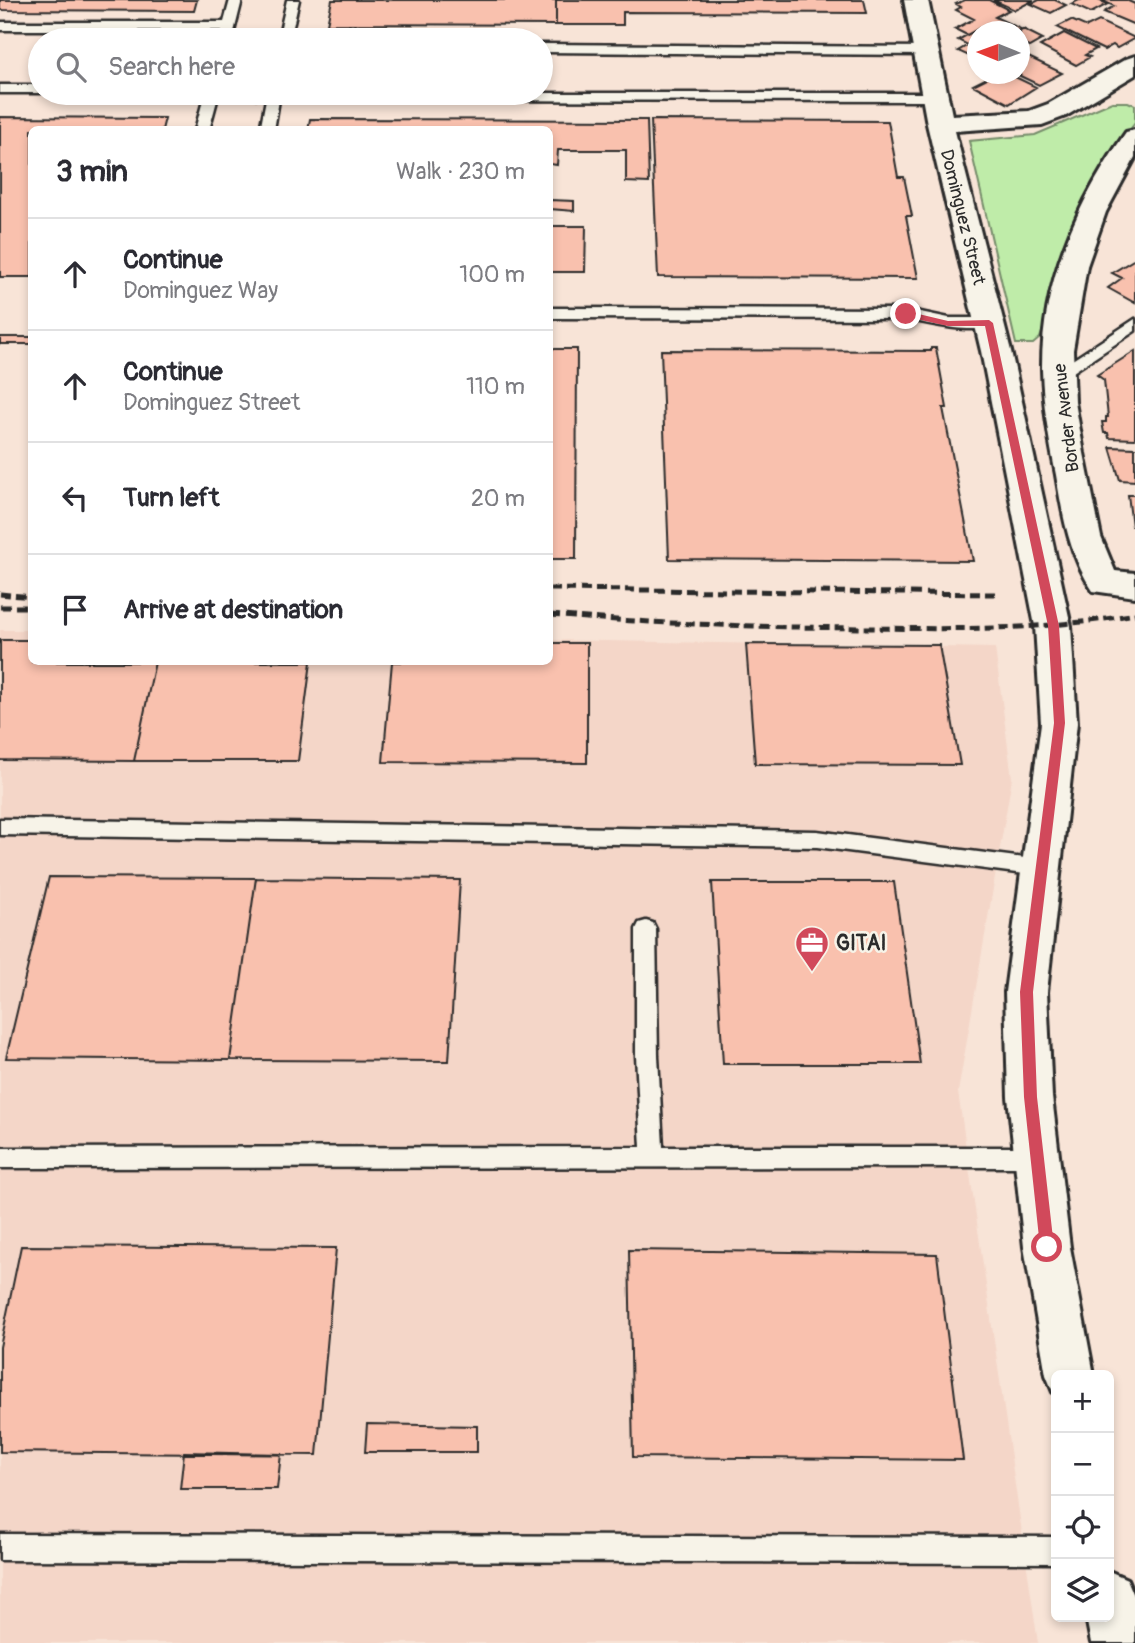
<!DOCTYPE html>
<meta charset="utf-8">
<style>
body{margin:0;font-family:Pangolin,sans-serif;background:#f2f2f3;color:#2b2b33}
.controls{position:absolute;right:21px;bottom:21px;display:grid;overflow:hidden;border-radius:10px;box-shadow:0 4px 10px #0003}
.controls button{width:63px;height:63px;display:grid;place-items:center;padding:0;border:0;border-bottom:2px solid #e1e1e2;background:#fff;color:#2b2b33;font:35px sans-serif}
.compass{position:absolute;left:967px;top:21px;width:63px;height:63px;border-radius:50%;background:#fff;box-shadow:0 4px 10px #0003;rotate:271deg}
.stop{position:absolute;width:21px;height:21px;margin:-16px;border:5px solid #d1495b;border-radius:50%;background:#fff}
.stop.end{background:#d1495b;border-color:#fff;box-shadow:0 2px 7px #0008}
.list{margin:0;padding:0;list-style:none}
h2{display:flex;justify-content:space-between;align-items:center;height:91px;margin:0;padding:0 28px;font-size:30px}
h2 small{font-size:23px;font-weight:400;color:#7c7c81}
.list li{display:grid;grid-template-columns:46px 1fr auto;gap:21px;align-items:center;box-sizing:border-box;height:112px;padding:0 28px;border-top:2px solid #e1e1e2}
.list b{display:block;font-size:26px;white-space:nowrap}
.list p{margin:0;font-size:23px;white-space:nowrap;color:#7c7c81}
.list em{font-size:23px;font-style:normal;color:#7c7c81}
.icon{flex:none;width:38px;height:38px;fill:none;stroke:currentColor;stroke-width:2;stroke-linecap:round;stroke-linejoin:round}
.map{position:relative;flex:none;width:1135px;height:1643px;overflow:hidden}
.search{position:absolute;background:#fff;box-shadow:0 4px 10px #0003;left:28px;top:28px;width:525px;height:77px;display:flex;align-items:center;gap:18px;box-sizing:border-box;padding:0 24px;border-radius:38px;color:#7c7c81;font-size:26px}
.panel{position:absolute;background:#fff;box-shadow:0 4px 10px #0003;left:28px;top:126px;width:525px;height:539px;border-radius:10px}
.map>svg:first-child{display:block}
.built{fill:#f4d6c8}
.green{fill:#bfeca9;stroke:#758c6a;stroke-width:2}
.building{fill:#f9c1ae;stroke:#2b2b2b;stroke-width:2}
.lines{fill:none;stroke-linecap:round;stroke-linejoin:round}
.lane-casing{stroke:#2b2b2b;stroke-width:5}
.street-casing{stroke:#2b2b2b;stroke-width:6}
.lane{fill:#f7f3e8;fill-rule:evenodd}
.street{fill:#f7f3e8;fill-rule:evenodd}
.rail{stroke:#2b2b2b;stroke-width:5;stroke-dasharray:10 5;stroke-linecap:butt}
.route{fill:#d1495b}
.labels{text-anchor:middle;stroke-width:5;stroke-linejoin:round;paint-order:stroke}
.far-street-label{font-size:18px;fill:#2b2b2b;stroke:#f7f3e8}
.poi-label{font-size:21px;font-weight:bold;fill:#2b2b2b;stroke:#f7f3e8;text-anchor:start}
</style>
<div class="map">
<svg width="1135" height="1643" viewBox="0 0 1135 1643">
<rect width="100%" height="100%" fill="#f8e4d7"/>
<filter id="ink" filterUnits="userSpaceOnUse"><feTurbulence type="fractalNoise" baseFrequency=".0143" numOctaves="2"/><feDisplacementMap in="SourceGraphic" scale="14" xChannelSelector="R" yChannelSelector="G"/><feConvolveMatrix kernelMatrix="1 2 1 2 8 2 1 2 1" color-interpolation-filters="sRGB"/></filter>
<g filter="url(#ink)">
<path class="built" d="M0,630H31L32,662H550V640L995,648L1012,778L958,1092L1038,1643H0Z"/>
<path class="green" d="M1112,102H1128L1135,105V123L1109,157L1085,202L1040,338L1033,344H1016L969,141L1035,135Z"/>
<path class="building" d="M0,0H197L194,11L0,10Z
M332,0H556V25L327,24Z
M556,0H864L867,13L623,12V25H556Z
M965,0H989L1009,10L995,17L1023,30L1002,32L987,24L967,35L955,29L974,19L956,10L961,7L956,4Z
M993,0H1034L1015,10Z
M1039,0H1055L1066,5L1051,13L1031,4Z
M1079,0H1098L1108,4L1091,13L1071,4Z
M1126,0L1135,4V25L1104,12L1114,6L1103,1L1105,0Z
M1071,20L1087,27L1099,21L1135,38L1117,48L1113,45L1104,50L1057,27Z
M987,24L997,29L978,32V52L969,56L958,51L968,45L958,40Z
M1023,29L1043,39L1029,47L1020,42V32Z
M1064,33L1096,49L1085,55L1090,57L1076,65L1040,46Z
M1020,53L1062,73L1039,85L1016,74H1020Z
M995,74H1009L1036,87L1009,104L973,85Z
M0,117L165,118L162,130H32V277H0Z
M310,119L647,120L649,183L626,182V150H558L557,165L550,164V130H308Z
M651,120L888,121L898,177H904L912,216H906L918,278L658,277Z
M550,200L574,201V211L550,209Z
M550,226H586L585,272H550Z
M1135,259V303L1108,288L1122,278L1112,273Z
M0,337H32V344H0Z
M931,348H936L947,408H943L973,561L669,559L661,350L931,351Z
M550,349H577L576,559H550Z
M1135,351V439L1109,438L1108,433H1104L1102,422H1106V417H1108L1104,380L1097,375Z
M1110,447L1135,448V481L1120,480Z
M1128,495H1135V526H1132Z
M0,640H32V662H155L134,761L0,760Z
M550,643H587V763L383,762L392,662H550Z
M746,644L939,645L960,765L755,764Z
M155,662H311L298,761H134Z
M49,877L256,878L230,1060L6,1058Z
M256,878L460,880L449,1061L230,1060Z
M712,882H894L920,1064H723Z
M21,1246L336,1248L317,1455L0,1452V1347Z
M629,1250L937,1254L963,1460L633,1457Z
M367,1424L477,1426V1452H365Z
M184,1452L281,1454L277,1489H180Z"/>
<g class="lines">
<g class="lane-casing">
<path id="lane" d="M230,0H242L232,40H220L222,30H0V22H224Z
M287,0H299L290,40H278Z
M541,44L926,47L932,51L926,55L541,52Z
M0,85H40L41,93H0Z
M205,93H219L209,130H195Z
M242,93H935L942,97L935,101L279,100L274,130H260L266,99L243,96Z
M550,308L906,309L949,318H989L996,323C981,337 926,323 906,319L550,318Z
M1135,319V331L1064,378H1054L1051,375L1054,372Z
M0,819L817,831L1040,860L1047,862L1050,868L1047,874L1040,876L817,847L0,835Z
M646,921L653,923L656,929L658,1056L663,1147H1038L1046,1150L1049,1157L1046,1164L1038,1167L0,1168V1148L641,1147L636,1056V929L639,923Z
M0,1534L1056,1537V1563L0,1560Z"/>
</g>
<g class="street-casing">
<path id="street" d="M904,0H928L952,115L1029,111L1048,104L1126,59L1135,56V75L1066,116L1042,125L955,131L1011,351L1071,626L1077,723L1047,992L1052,1097L1070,1247L1094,1375H1056V1393L1053,1392L1046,1375L1024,1247L1008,1097L1005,992L1041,723L1035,626L981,351L927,124Z
M1135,130V158L1106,212L1087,266L1073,350L1075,402L1084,453L1101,537L1115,571L1135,573V597L1093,591C1069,555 1063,516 1056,475C1049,440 1043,405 1042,370C1041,283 1077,202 1126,132Z
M1109,1571L1127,1579L1135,1598V1643H1091L1086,1617H1109Z"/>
</g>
<use href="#lane" class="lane"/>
<use href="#street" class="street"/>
<path class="rail" d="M550,589L995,594
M0,594L32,597
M0,607H32
M550,615C655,624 759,627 864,628C955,629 1045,631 1135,614"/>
</g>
</g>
<path class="route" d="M906,311L948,321L989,320L993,323L1059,626L1065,723L1033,992L1037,1097L1054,1247L1047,1253L1040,1247L1024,1097L1020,992L1054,723L1048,626L985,326H948L903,316V312Z"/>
<defs>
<g id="office-pin" transform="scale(1.75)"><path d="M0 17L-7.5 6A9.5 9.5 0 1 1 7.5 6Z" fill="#d1495b" stroke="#f7f3e8"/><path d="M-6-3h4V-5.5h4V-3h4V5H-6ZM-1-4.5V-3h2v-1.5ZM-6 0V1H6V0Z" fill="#fff"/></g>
</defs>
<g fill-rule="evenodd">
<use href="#office-pin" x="812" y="943"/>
</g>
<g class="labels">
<g class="far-street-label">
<text transform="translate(963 217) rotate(76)" y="6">Dominguez Street</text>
<text transform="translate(1066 418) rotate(-97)" y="6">Border Avenue</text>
</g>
<g class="poi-label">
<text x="836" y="950">GITAI</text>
</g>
</g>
</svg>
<div class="controls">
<button>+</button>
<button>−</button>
<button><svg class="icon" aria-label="locate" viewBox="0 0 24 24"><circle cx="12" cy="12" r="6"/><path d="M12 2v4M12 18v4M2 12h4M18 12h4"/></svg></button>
<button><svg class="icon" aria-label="layers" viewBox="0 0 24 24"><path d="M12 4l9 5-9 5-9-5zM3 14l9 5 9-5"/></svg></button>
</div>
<svg class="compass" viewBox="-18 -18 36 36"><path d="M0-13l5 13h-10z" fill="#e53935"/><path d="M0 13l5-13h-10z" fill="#7c7c81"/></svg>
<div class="stop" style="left:1047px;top:1247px"></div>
<div class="stop end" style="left:906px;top:314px"></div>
<div class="search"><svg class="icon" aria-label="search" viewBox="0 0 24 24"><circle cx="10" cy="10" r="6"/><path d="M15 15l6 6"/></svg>Search here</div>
<section class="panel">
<h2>3 min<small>Walk · 230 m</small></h2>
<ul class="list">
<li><svg class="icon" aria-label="ahead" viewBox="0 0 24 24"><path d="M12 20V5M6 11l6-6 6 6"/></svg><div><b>Continue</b><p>Dominguez Way</p></div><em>100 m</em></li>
<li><svg class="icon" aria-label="ahead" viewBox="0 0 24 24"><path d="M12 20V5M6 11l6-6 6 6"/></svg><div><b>Continue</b><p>Dominguez Street</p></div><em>110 m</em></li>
<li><svg class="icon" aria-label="left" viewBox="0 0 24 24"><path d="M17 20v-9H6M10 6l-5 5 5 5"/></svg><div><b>Turn left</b></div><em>20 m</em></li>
<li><svg class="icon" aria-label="arrive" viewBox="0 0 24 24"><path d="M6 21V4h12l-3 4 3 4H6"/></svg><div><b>Arrive at destination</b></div></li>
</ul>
</section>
</div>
